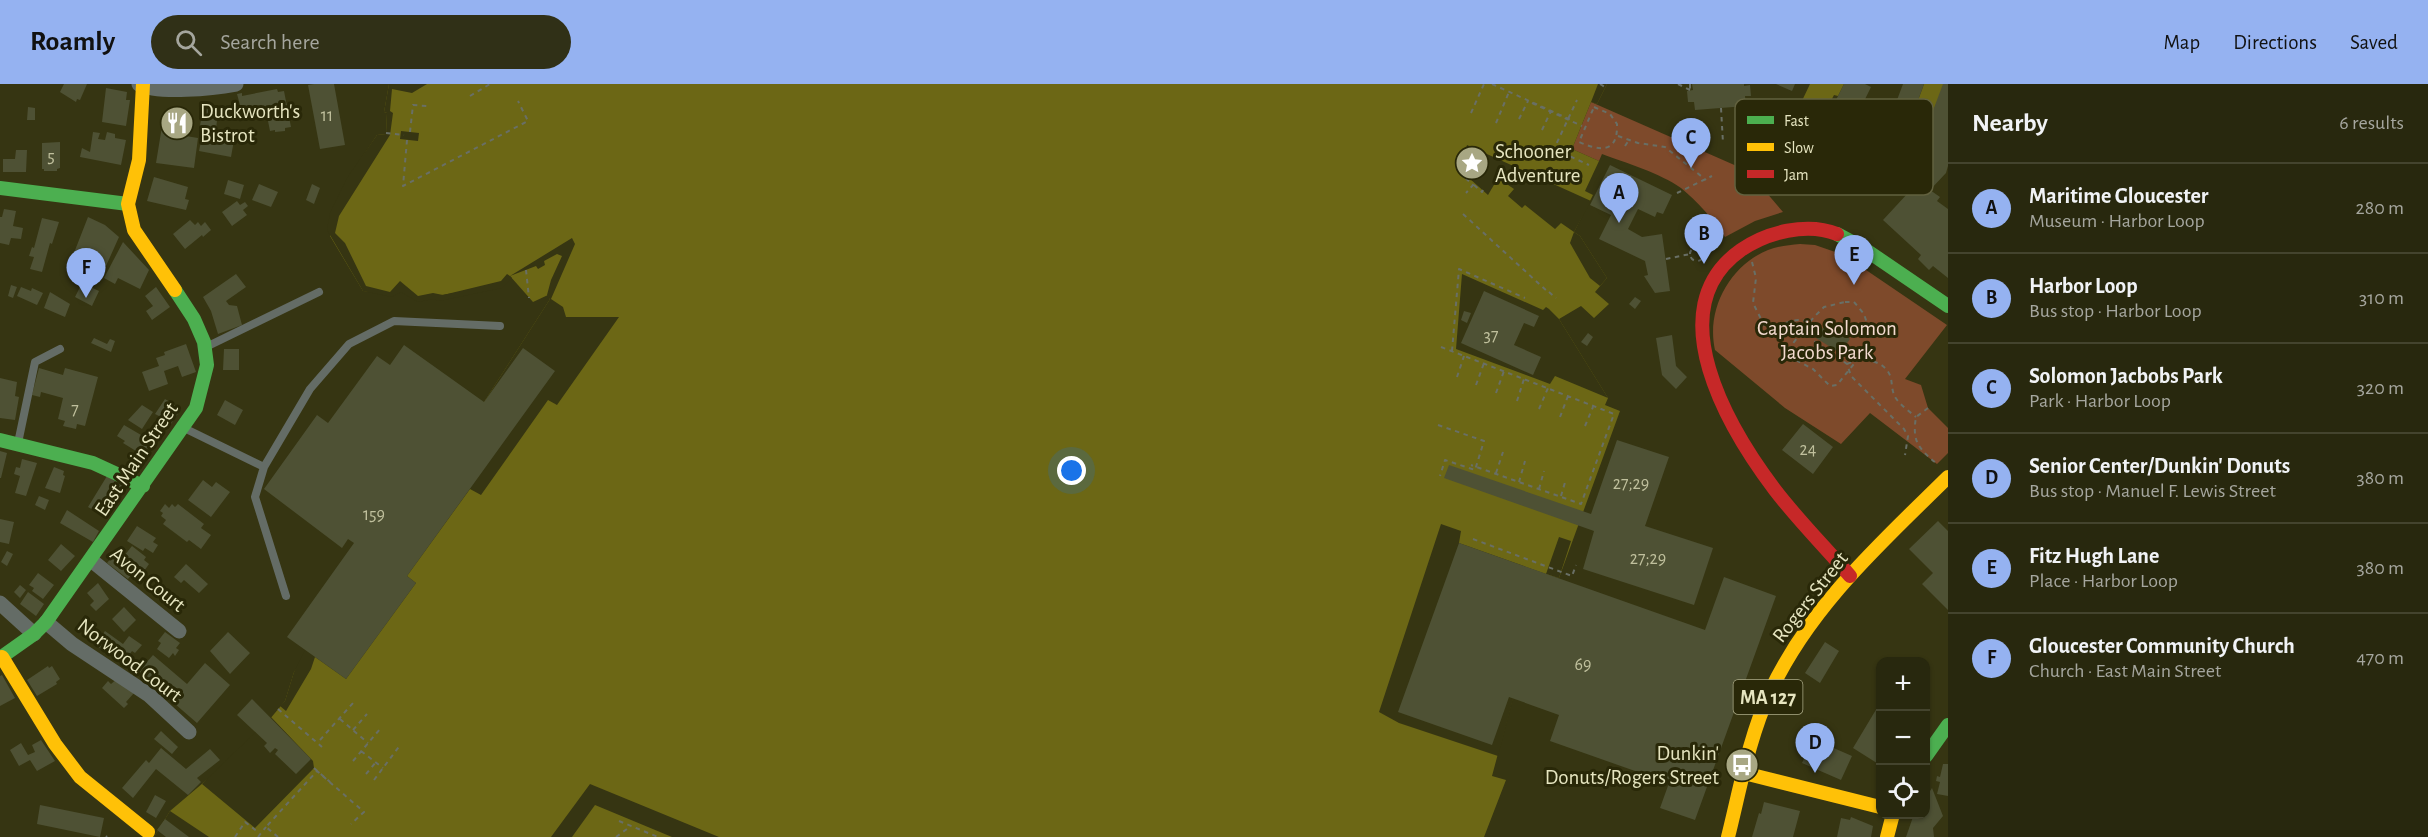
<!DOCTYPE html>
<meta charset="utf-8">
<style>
body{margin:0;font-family:"Alegreya Sans",sans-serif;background:#303017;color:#f1f3f6}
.controls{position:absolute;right:18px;bottom:18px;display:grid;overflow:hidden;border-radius:12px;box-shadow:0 2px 4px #0004}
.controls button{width:54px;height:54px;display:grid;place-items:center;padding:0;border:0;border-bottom:2px solid #44442e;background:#28280e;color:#f1f3f6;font:30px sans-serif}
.you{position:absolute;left:1072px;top:387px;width:21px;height:21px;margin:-15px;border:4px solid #fff;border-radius:50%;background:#1a73e8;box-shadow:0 0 0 9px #1a73e833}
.badge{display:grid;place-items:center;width:39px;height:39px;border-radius:50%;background:#95b2f1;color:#111;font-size:20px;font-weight:700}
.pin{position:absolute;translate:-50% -50px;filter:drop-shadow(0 2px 3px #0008)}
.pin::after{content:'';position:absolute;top:32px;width:21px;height:18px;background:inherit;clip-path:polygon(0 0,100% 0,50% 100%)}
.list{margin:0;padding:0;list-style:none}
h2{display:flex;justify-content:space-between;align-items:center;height:78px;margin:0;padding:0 24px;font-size:26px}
h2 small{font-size:20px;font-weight:400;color:#a5a69e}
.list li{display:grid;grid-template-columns:39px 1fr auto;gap:18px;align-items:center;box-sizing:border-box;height:90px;padding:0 24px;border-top:2px solid #44442e}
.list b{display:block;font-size:22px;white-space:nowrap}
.list p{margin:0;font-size:20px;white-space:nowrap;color:#a5a69e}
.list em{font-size:20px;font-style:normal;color:#a5a69e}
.icon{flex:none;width:33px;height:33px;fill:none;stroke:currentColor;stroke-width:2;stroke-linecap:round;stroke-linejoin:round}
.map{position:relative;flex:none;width:1948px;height:753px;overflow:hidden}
header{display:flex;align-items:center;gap:36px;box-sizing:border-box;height:84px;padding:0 30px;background:#95b2f1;color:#111}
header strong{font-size:28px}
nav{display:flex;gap:33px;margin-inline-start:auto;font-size:21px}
.search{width:420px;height:54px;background:#303017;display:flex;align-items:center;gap:15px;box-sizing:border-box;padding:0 21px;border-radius:33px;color:#a5a69e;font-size:22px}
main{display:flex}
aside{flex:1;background:#28280e}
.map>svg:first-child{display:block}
.green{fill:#7e4a2b}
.water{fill:#6c6715}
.pier{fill:#363512}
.building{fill:#4e5134}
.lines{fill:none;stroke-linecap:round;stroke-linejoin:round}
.path{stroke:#696f65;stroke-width:2;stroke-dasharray:4.5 4.5;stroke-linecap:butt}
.lane{stroke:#646c66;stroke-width:8}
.street{stroke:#646c66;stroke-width:15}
.fast{stroke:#4caf50;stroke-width:14}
.slow{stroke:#ffc107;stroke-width:14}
.jam{stroke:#c62828;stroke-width:14}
.path-bridge{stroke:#696f65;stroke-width:2;stroke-dasharray:4.5 4.5;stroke-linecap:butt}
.labels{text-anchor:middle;stroke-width:6;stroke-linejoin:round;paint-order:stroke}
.number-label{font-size:18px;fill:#c0c09d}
.shield{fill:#292808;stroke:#adac89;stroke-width:1.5}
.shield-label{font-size:20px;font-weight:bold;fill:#e6e5c0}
.poi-label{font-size:21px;fill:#e6e5c0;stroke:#292808;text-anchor:start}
.park-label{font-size:21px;fill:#f4dbd0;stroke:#292808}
.street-label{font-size:21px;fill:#e6e5c0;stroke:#292808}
.key{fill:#292808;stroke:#62613f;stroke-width:1.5}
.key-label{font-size:16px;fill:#e6e5c0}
</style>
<header>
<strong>Roamly</strong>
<div class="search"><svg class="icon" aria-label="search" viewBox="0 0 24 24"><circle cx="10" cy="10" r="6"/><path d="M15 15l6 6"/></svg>Search here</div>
<nav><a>Map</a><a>Directions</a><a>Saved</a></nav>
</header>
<main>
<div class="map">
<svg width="1948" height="753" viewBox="0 0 1948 753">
<rect width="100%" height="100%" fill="#363512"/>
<path class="green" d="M1591,18L1748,87L1783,128L1755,137L1725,153C1714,136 1697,117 1681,104C1660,89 1626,79 1602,70L1599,77L1572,65Z
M1800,160L1815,161L1844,171L1947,241L1905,295L1921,301L1928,324L1948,344V369L1937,380L1870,329L1841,360L1785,324L1715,266C1706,226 1729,182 1768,166C1778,162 1789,161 1800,160Z"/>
<path class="water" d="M389,0H1607L1597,20L1591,18L1572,65L1599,77L1585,107L1593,111L1574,148L1580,152L1607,194L1595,208L1609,220L1594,234L1581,222L1559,235L1608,314L1605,321L1620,327L1559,494L1546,490L1492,692L1506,696L1484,753H154L170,727L249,660L285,617L294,588L484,318L550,215L548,211L533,218L510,192L501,201L418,215L401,205L392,210L363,207L330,152L359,78L377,51L386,50L387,29L384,28Z
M1810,0H1948L1921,60L1815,64L1790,60L1789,44Z"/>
<path class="pier" d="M389,0H427L412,9L392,5L390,27L393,29L390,51L339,132L335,149L345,159L366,202L390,208L400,197L418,212L433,209L443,211L501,197L507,190L510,192L572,154L575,160L551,215L563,223L566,233H619L557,321L548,316L481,411L470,405L407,492L416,499L346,595L315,573L311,585L286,627L280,622L285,617L294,588L305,566L484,318L550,215L547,211L551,196L562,172L557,170L544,177L545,181L538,185L536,182L510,192L512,194L502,204L439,217L433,215L418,218L401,208L392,213L363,207L327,146L330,129L347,94L377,51L386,50L387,29L384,28Z
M1598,0H1607L1597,20L1591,18Z
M1844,0H1924L1902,60L1807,62L1834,11L1838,12Z
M401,47L419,49L418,57L400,55Z
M1467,61L1591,117L1574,148L1580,152L1607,194L1600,202L1590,194L1570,159L1574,148L1561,139L1555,145L1525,121L1522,124L1508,112L1514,105L1498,94L1488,111L1460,86Z
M1462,190L1543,226L1546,223L1549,225L1559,235L1608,314L1555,292L1550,300L1456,265Z
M1441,440L1461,447L1459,459L1546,490L1559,453L1571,457L1559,494L1546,490L1498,672L1399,639L1379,628Z
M271,633L313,677L314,684L255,744L202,700Z
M590,700L719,753H672L595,721L572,753H551Z
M170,727L209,753H154Z"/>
<path class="building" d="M64,0H87L80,16L77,15L76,18L60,8Z
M314,0H334L345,61L320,65L308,1Z
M1692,0H1744V2L1750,1L1751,12H1745L1746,22L1695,26L1694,18H1688L1687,7L1693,6Z
M1776,0H1795L1792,7Z
M1844,0H1865L1871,3L1845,56L1831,93L1780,80L1790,60L1815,64L1820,48Z
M1903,0H1924L1901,63L1910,67L1908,75L1914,77L1943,0H1948V82L1946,89L1930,106L1940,113L1937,117L1948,125V194L1933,182L1929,186L1918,175L1921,171L1883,136L1908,109L1903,106L1905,99L1896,96L1894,100L1887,97L1888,93L1878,90L1889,62L1878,58L1881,47L1885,48Z
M106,4L127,8L126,16H130L126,42L102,38Z
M277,5L278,8L284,7L291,43L285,44V47L275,48V46L270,47L267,32L244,36L237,10L242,9V12Z
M28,23L35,24V36H27Z
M203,23L218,26L216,46L223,47L222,54L234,56L231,73L199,67L204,43L200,42Z
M164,30L189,34L186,52L198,54L194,84L156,79Z
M93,48L100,49L98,55L105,56L107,48L115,50V54L126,56L121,81L80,73L82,64L90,68Z
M60,58V84L57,85V87H44V85H42V59Z
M16,66H27L26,88H3V75H15Z
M1610,81L1672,111L1663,130L1657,128L1655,133L1638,125L1628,145L1642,153L1662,150L1670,207L1655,209L1644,192L1648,191L1645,177L1599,155L1611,131L1590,121Z
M154,93L188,103L185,115L189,116L186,126L147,117Z
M228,96L244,101L240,115L224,110Z
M259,100L278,108L271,123L252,116Z
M312,100L320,104L314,120L306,116Z
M237,117L240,121L245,118L248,122L243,126L247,131L232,142L222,128Z
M4,125L16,127L13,142L23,144L21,155L11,154L9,161L0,159V133H2Z
M88,133L105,141L119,153L106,182L89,175L85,185L77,181L78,177L72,174Z
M42,134L59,138L52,160L50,159L42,188L30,185L34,173L29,172L32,163L34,164Z
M190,136L195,141L198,138L201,142L205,138L211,146L203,153L202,151L185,165L173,150Z
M123,158L149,186L140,205L118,194L115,200L104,194Z
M236,190L246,203L226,217L229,221L237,222L242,241L218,250L211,227L203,213Z
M82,199L99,207L92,222L75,213Z
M11,201L17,203L13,214L8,212Z
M21,203L31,207L32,204L43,209L37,221L17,212Z
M156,203L170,223L152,236L146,227L153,222L145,212Z
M1484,207L1539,232L1534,243L1524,239L1514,261L1541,273L1533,291L1461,259Z
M50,208L70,220L65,233L44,224Z
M1635,213L1641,217L1635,225L1629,220Z
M1464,227L1471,229L1467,239L1461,236Z
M1826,239L1850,255L1840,269L1816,254Z
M1588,249L1593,253L1587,262L1581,258Z
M1672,251L1676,282L1687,293L1676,305L1662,291L1656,254Z
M94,254L107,260L110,255L115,257L111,268L91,259Z
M186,260L196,288L182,293L178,282L164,287L168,300L149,307L142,288L159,282L156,274L165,271L164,268Z
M404,261L484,318L523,264L555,287L407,492L416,499L346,595L287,553L354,459L348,455L342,464L264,405L317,331L328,339L377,272L390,281Z
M224,265H239V286H223Z
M39,284L63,291L65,284L98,293L85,342L77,340L76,345L63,342L65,337L58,335L63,314L41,308L40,313L32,311Z
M0,294L17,298L15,312L19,313L15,336L0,334Z
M165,315L181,325L171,340L166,337L164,341L156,336L159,332L155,330Z
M225,316L243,326L235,341L217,331Z
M142,321L153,328L142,345L128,336Z
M1803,340L1833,363L1813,390L1782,366Z
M124,341L153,358L144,372L123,359L125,357L117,352Z
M1617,356L1669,373L1645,442L1713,464L1694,521L1583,485L1594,447L1444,394L1449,381L1591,430Z
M0,367L7,369L1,394H0Z
M22,375L37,379L26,412L15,409L20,392L14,390L16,383L20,384Z
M54,383L64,387L63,391L65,392L60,409L45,404Z
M107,392L125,403L117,417L108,412L104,417L107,419L100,430L88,423Z
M203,396L212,403L216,398L230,408L211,433L188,416Z
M39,412L49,416L45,426L35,421Z
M165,420L169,424L172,420L175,423L178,420L204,440L201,444L211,451L201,465L189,456L187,458L163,440L166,436L161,432L163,429L160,427Z
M67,426L99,447L93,458L60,439Z
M0,435L14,438L9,460L0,458Z
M1938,437L1948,447V526L1922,500L1933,489L1909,465Z
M137,442L156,454L153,458L158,461L153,469L145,464L143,467L127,457Z
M1459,459L1705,546L1724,493L1776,512L1695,736L1660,724L1669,699L1550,657L1559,631L1509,613L1492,661L1398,628Z
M61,460L75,472L61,487L48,476Z
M132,462L146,473L144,476L149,480L138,496L131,491L128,495L107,479L117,467L124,472Z
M7,467L13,470L7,482L1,478Z
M186,480L208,500L199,509L184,496L181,499L174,493Z
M38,489L54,501L43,515L32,507L34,504L29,501Z
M98,499L109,515L96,527L90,521L94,517L87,509Z
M20,501L26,506L20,514L14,508Z
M28,508L44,520L36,532L20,520Z
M124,523L136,536L124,548L112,535Z
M105,547L123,560L129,552L142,561L135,569L132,567L123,579L95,561Z
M165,548L180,559L176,564L179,566L175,572L173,569L169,574L157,565L161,559L158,557Z
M228,548L250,569L230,590L210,567Z
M1825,558L1839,567L1820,599L1805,589Z
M153,571L187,600L205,579L230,601L197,639L138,588Z
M48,582L49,584L52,582L60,595L56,598L57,600L37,612L27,596Z
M2,591L15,614L0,622V592Z
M118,594L134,609L126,618L128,620L124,624L102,604L108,597L111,600Z
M252,615L311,675L296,690L275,670L278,666L275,664L270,669L264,662L267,659L237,631Z
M1880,619V681L1853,664Z
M161,647L178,663L172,670L154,655Z
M1813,655L1852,672L1841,696L1802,679Z
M41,656L55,677L37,687L30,676L19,682L10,666L21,659L28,671L35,668L32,661Z
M161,664L186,685L210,665L220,676L197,694L201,698L188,711L156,685L133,714L122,704L146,676L149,679Z
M1943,680H1948V712L1937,710L1940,698L1936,697L1937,692L1940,693Z
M1932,704L1943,732L1933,744L1934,753H1906L1914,730H1926V713Z
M155,711L166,717L156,734L146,728Z
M1764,718L1800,727L1793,753H1752L1759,729L1761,730Z
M40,721L104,734L100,753L37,740Z
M1851,733L1873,742L1871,753H1837L1841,734L1850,736Z
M165,735L189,753H166L157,746Z"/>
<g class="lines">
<path class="path" d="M1492,0L1571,36
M1600,0L1605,3
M1678,0L1690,6
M1690,0V6
M470,12L490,0
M1594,23L1610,30L1617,40C1618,70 1600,67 1579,58Z
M1721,24L1723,59
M1471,29L1484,0
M1519,35L1528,17
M1496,39L1509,8
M1542,46L1551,27
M410,48L413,21L427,22
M386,49L404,51
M1618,52L1638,59L1665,63L1706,96
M407,56L403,102L528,37L518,17
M1625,62L1629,56
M1554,65L1589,81
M1553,67L1577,16
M1459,88L1473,101L1466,109
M1474,101L1482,108L1483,106
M1677,109L1712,92
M1463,130L1549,209
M1690 170a7 7 0 1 1 14 0a7 7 0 1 1-14 0Z
M1666,175L1690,170
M1752,178L1756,194L1753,219L1765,243C1781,246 1788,231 1810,238L1814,247V257L1847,280L1851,292L1904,345L1908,352L1905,371
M526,186L529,214
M1549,208L1556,214
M1845,218H1854L1864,230L1871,252L1857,276L1837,301L1830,302L1813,285L1790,273V263L1814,233L1824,223Z
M1441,263L1614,330L1581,420L1471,381
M1452,267L1459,185L1525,214
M1847,280C1862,273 1885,275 1891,294C1892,301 1892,307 1895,313C1900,321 1909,327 1916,333
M1457,293L1464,272
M1476,301L1484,279
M1496,309L1504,287
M1517,317L1524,295
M1928,324L1916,333C1912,357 1918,364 1936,379
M1539,325L1548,304
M1560,333L1568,312
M1438,341L1484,357L1475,386L1445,376L1440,392
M1585,342L1593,323
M1496,389L1503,368
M1519,398L1525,377
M1539,405L1544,387
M1561,412L1566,395
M1473,455L1572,492L1576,481
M278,625L322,663
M340,635L368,659
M353,646L367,630
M320,656L353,619
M361,667L383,684
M353,677L380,645
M366,690L376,678
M374,696L401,660
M619,737L658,753
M106,752L107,753
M235,753L245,738L258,748
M258,753L266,743
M278,753L266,743L317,687L364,728L351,740
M616,753L631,742"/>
<path class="lane" d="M206,263L319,208
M184,344L264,383L255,413L286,512
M18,359L35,278L60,265
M264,383L310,305L349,260L394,237L500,242"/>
<path class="street" d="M139,0C158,10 214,4 236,0
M91,476L179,547
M0,519L34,550
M46,538L72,560L149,611L189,648"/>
<path class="fast" d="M0,104L128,120
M1837,150L1863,164L1948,222
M0,356L93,379L143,402
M0,574L34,550L46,538L196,324L207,281L204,258L194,235L175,206
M1926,672L1948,641"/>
<path class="slow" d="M143,0L139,76L128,120L134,146L175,206
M2,573L55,660L80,693L148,748
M1744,689L1880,723
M1728,753C1740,705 1749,653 1770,608C1810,522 1882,458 1948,393
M1887,753L1893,730"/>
<path class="jam" d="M1837,150C1807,138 1767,148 1741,166C1657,225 1729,345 1775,406C1798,436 1825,463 1850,492"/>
<path class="path-bridge" d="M1532,19L1582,42
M314,684L330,698"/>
</g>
<defs>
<g id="restaurant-disc" transform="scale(1.725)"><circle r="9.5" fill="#a8a783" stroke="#292808"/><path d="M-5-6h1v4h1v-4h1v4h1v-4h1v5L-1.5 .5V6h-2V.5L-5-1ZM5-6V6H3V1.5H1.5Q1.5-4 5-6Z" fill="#fff"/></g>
<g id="sight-disc" transform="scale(1.725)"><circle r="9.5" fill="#a8a783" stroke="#292808"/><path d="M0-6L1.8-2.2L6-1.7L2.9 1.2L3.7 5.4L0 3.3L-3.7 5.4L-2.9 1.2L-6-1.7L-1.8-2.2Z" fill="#fff"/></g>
<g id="bus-disc" transform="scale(1.725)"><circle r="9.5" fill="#a8a783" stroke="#292808"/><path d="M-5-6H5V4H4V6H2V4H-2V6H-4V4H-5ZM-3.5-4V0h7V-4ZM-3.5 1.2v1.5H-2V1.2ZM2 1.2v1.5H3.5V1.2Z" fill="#fff"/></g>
</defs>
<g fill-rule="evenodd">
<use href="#restaurant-disc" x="177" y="39"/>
<use href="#sight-disc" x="1472" y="79"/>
<use href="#bus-disc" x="1742" y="681"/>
</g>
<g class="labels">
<g class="number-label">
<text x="327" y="37">11</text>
<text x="51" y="78">5</text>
<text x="1491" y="257">37</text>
<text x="75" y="331">7</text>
<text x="1808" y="371">24</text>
<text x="1631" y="405">27;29</text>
<text x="374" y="436">159</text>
<text x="1648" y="480">27;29</text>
<text x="1583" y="586">69</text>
</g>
<rect class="shield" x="1733.5" y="596" width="69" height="34" rx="4.5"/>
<g class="shield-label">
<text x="1768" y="620">MA 127</text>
</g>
<g class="poi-label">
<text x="200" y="34">Duckworth's<tspan x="200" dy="24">Bistrot</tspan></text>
<text x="1495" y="74">Schooner<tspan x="1495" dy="24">Adventure</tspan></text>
<text x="1719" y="676" text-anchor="end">Dunkin'<tspan x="1719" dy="24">Donuts/Rogers Street</tspan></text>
</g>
<g class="park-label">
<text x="1827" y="251">Captain Solomon<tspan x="1827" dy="24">Jacobs Park</tspan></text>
</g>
<g class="street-label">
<text transform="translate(136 375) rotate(-56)" y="7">East Main Street</text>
<text transform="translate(148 495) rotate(39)" y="7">Avon Court</text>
<text transform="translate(1810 513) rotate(-52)" y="7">Rogers Street</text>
<text transform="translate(130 576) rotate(37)" y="7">Norwood Court</text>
</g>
</g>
<rect x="1735" y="15" width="198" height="96" rx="9" class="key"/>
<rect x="1747" y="32" width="27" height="8" fill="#4caf50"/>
<rect x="1747" y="59" width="27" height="8" fill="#ffc107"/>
<rect x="1747" y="86" width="27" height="8" fill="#c62828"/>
<g class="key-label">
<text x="1784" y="42">Fast</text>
<text x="1784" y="69">Slow</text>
<text x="1784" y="96">Jam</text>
</g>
</svg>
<div class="controls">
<button>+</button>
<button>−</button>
<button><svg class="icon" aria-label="locate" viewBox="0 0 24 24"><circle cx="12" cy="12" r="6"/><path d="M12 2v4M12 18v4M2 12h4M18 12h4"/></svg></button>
</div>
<div class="you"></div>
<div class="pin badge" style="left:1619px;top:139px">A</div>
<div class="pin badge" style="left:1704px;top:180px">B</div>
<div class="pin badge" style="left:1691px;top:84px">C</div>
<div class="pin badge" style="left:1815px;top:689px">D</div>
<div class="pin badge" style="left:1854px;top:201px">E</div>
<div class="pin badge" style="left:86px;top:214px">F</div>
</div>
<aside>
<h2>Nearby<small>6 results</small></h2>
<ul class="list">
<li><span class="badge">A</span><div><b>Maritime Gloucester</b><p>Museum · Harbor Loop</p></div><em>280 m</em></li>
<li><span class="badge">B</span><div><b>Harbor Loop</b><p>Bus stop · Harbor Loop</p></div><em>310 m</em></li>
<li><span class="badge">C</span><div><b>Solomon Jacbobs Park</b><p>Park · Harbor Loop</p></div><em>320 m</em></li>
<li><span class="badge">D</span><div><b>Senior Center/Dunkin' Donuts</b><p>Bus stop · Manuel F. Lewis Street</p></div><em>380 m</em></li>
<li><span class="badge">E</span><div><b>Fitz Hugh Lane</b><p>Place · Harbor Loop</p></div><em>380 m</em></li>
<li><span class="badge">F</span><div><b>Gloucester Community Church</b><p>Church · East Main Street</p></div><em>470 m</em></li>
</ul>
</aside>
</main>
